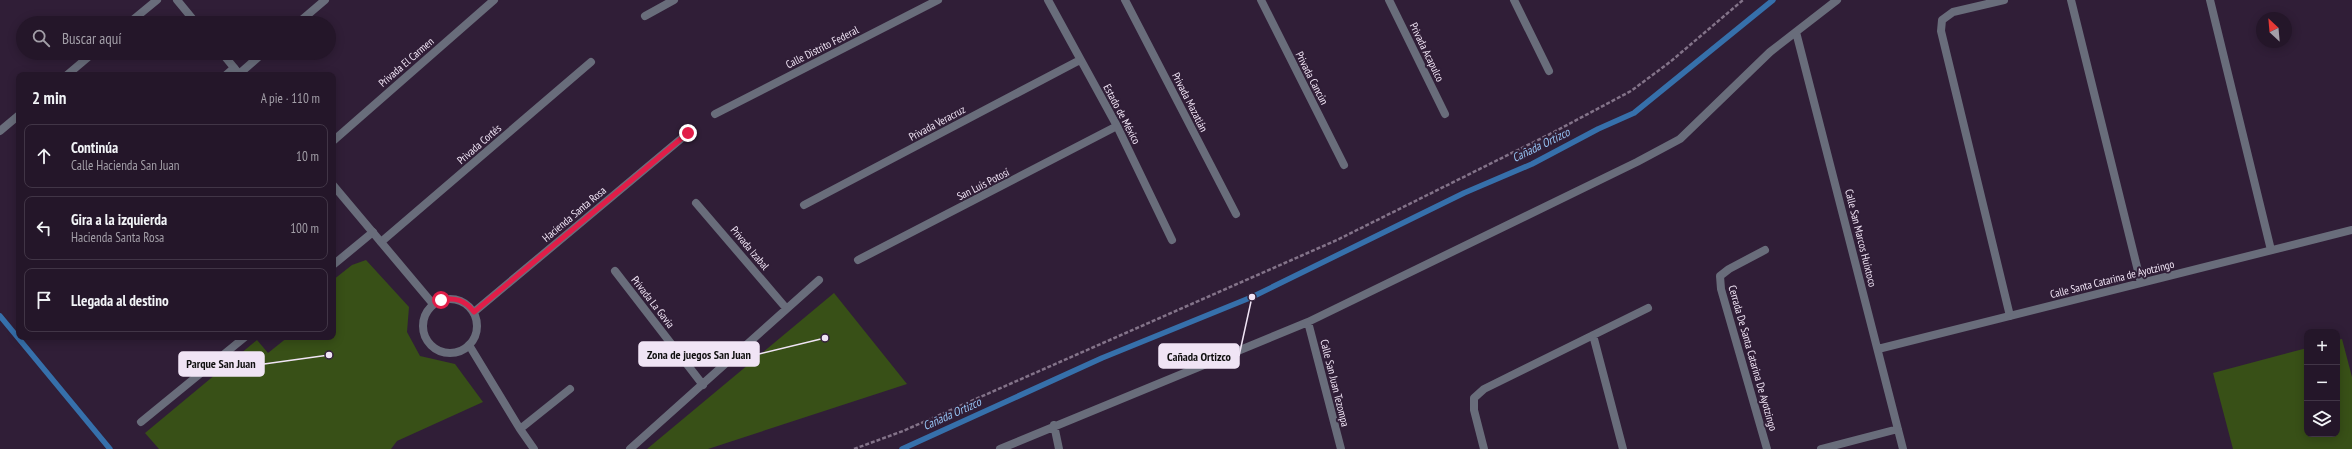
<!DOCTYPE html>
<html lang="es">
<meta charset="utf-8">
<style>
body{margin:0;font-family:"PT Sans Narrow",sans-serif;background:#302335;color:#f1f3f6}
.controls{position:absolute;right:12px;bottom:12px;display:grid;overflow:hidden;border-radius:8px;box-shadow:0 2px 10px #0003}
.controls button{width:36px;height:36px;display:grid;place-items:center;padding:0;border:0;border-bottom:1px solid #413546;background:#241629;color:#f1f3f6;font:20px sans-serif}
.compass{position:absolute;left:2256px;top:12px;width:36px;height:36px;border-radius:50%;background:#241629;box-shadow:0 2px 10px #0003;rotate:334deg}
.stop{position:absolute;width:12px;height:12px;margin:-9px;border:3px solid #e11d48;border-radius:50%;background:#fff}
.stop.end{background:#e11d48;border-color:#fff;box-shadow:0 1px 4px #0008}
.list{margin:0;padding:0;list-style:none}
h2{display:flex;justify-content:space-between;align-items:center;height:52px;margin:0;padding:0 16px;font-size:17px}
h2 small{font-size:13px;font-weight:400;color:#a39fa8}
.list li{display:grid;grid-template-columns:26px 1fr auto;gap:12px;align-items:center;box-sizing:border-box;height:64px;margin:0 8px 8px;padding:0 8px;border:1px solid #413546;border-radius:8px}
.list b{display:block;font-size:15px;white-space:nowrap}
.list p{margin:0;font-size:13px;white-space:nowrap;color:#a39fa8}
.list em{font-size:13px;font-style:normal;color:#a39fa8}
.icon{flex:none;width:22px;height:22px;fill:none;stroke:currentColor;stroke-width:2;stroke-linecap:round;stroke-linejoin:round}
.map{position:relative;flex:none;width:2352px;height:449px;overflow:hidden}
.search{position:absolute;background:#241629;box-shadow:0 2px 10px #0003;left:16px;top:16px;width:320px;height:44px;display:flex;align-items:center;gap:10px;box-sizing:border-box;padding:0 14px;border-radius:22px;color:#a39fa8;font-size:15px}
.panel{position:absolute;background:#241629;box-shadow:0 2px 10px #0003;left:16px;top:72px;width:320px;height:268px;border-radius:8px}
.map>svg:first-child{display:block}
.green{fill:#385017}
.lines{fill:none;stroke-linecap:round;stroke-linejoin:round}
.stream{stroke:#3670ab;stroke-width:5.5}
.path{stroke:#837389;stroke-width:2.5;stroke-dasharray:4 2;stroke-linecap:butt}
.minor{stroke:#696d7b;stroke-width:8}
.tertiary{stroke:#696d7b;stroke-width:8}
.route{stroke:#e11d48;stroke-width:5}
.labels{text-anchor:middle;stroke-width:4;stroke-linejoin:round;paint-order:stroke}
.street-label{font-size:11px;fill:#f0e4f5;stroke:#301e37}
.water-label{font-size:12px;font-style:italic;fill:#96c3f4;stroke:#301e37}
.leader{fill:none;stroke:#f0e4f5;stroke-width:1.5}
.callout-dot{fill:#f0e4f5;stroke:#301e37;stroke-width:1.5}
.callout{fill:#f0e4f5;stroke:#f0e4f5;stroke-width:1.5}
.callout-label{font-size:12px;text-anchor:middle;font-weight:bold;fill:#111}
</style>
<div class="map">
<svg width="2352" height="449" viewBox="0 0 2352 449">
<rect width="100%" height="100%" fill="#301e37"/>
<path class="green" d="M366,260L409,307L407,332L420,356L455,364L483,402L397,441L391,449H159L145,433L257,340L268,353L288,337H333V280L352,265Z
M834,293L907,384L708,449H647Z
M2342,339L2352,377V449H2233L2213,373L2307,348V434H2337V340Z"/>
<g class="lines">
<path class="stream" d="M0,316L110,449
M902,449L1102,358L1252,297L1464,193L1532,164L1598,129L1634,113L1773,0"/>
<path class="path" d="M854,449L903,431L1337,240L1552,133L1631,91L1670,62L1743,0"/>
<path class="minor" d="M1048,0L1117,126L1172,240
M1125,0L1236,214
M1261,0L1344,165
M1389,0L1445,114
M1514,0L1549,71
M2004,0L1953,12L1942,20L1941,31L2010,316
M2071,0L2141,283
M2210,0L2271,250
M645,16L674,0
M129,23L157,0
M298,23L325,0
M1796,32L1903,449
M239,74L263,53
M67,75L93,53
M226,75L234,68
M715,114L938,0
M0,131L19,115
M333,141L494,0
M696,203L786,308
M804,205L1080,60
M381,242L591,62
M1765,250L1729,269L1720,276L1721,289L1767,449
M858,260L1117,126
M333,265L373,232
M615,271L703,385
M474,312L688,133
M1308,322L1341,449
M1593,335L1623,449
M469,345L520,429L534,449
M1878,349L2352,230
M141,422L245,337
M1054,425L1059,449
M520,429L570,389
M630,449L819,280
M1000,449L1308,322L1637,162L1680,139L1770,52L1837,0
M1484,449L1474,410V398L1484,389L1648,308
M1821,449L1898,429"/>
<path class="tertiary" d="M177,0L196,23
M222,53L240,75
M333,185L433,304
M423 326a27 27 0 1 1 54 0a27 27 0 1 1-54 0Z"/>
</g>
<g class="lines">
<path class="route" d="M441,300C455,297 465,300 474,312L688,133"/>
</g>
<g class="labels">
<g class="street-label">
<text transform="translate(822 47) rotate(-27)" y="4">Calle Distrito Federal</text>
<text transform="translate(1427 52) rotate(64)" y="4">Privada Acapulco</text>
<text transform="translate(406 62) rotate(-41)" y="4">Privada El Carmen</text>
<text transform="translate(1312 78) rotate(63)" y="4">Privada Cancún</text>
<text transform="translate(1190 102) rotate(63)" y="4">Privada Mazatlán</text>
<text transform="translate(1122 114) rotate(62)" y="4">Estado de México</text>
<text transform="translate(937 123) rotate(-28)" y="4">Privada Veracruz</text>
<text transform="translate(479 144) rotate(-41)" y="4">Privada Cortés</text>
<text transform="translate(983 184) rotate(-27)" y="4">San Luis Potosí</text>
<text transform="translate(574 214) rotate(-40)" y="4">Hacienda Santa Rosa</text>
<text transform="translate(1861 238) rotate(76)" y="4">Calle San Marcos Huixtoco</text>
<text transform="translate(750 248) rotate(50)" y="4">Privada Izabal</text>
<text transform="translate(2112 279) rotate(-14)" y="4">Calle Santa Catarina de Ayotzingo</text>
<text transform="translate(653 302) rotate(52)" y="4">Privada La Gavia</text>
<text transform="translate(1753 358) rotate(74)" y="4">Cerrada De Santa Catarina De Ayotzingo</text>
<text transform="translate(1335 383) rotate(76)" y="4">Calle San Juan Tezompa</text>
</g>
<g class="water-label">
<text transform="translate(1541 145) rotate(-26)" y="4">Cañada Ortizco</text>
<text transform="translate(952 414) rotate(-24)" y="4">Cañada Ortizco</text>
</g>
</g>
<path class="leader" d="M825 338L759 354M1252 297L1239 356M329 355L264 364"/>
<g class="callout-dot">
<circle cx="825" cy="338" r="4"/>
<circle cx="1252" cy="297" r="4"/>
<circle cx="329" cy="355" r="4"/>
</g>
<g class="callout">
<rect x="639" y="342" width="120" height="24" rx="4"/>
<rect x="1159" y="344" width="80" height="24" rx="4"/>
<rect x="179" y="352" width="85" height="24" rx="4"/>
</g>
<g class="callout-label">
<text x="699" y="359">Zona de juegos San Juan</text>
<text x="1199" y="361">Cañada Ortizco</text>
<text x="221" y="368">Parque San Juan</text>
</g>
</svg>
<div class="controls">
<button>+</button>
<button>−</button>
<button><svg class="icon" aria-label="layers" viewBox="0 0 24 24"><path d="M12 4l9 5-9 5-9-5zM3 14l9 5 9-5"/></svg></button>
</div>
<svg class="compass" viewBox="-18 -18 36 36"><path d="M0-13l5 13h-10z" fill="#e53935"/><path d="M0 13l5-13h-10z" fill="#a39fa8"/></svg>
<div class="stop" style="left:441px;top:300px"></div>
<div class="stop end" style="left:688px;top:133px"></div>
<div class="search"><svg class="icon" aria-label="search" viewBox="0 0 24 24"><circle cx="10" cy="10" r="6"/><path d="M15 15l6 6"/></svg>Buscar aquí</div>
<section class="panel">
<h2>2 min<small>A pie · 110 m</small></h2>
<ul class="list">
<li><svg class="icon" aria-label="ahead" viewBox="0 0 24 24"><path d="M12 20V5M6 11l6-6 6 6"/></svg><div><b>Continúa</b><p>Calle Hacienda San Juan</p></div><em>10 m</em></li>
<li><svg class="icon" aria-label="left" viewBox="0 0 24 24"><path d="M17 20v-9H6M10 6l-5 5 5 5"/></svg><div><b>Gira a la izquierda</b><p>Hacienda Santa Rosa</p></div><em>100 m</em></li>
<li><svg class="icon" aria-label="arrive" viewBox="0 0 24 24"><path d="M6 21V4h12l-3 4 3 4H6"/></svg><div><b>Llegada al destino</b></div></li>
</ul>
</section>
</div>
